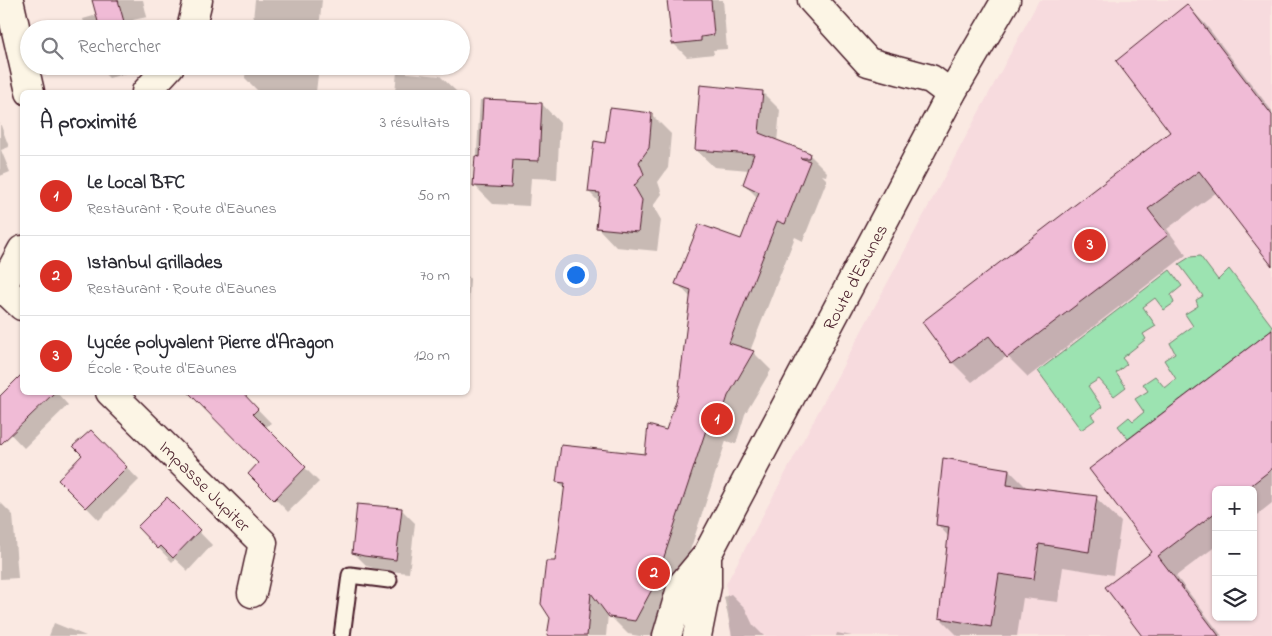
<!DOCTYPE html>
<html lang="fr">
<meta charset="utf-8">
<style>
body{margin:0;font-family:"Indie Flower",sans-serif;background:#f7f7f7;color:#2b2b33}
.controls{position:absolute;right:15px;bottom:15px;display:grid;overflow:hidden;border-radius:8px;box-shadow:0 1px 4px #0004}
.controls button{width:45px;height:45px;display:grid;place-items:center;padding:0;border:0;border-bottom:1px solid #e1e1e2;background:#fff;color:#2b2b33;font:25px sans-serif}
.you{position:absolute;left:575px;top:274px;width:18px;height:18px;margin:-12px;border:4px solid #fff;border-radius:50%;background:#1a73e8;box-shadow:0 0 0 8px #1a73e833}
.badge{display:grid;place-items:center;width:32px;height:32px;border-radius:50%;background:#d93025;color:#fff;font-size:16px;font-weight:700}
.pin{position:absolute;translate:-50% -50%;border:2px solid #fff;box-shadow:0 1px 5px #0006}
.list{margin:0;padding:0;list-style:none}
h2{display:flex;justify-content:space-between;align-items:center;height:65px;margin:0;padding:0 20px;font-size:21px}
h2 small{font-size:16px;font-weight:400;color:#7c7c81}
.list li{display:grid;grid-template-columns:32px 1fr auto;gap:15px;align-items:center;box-sizing:border-box;height:80px;padding:0 20px;border-top:1px solid #e1e1e2}
.list b{display:block;font-size:19px;white-space:nowrap}
.list p{margin:0;font-size:16px;white-space:nowrap;color:#7c7c81}
.list em{font-size:16px;font-style:normal;color:#7c7c81}
.icon{flex:none;width:28px;height:28px;fill:none;stroke:currentColor;stroke-width:2;stroke-linecap:round;stroke-linejoin:round}
.map{position:relative;flex:none;width:1272px;height:636px;overflow:hidden}
.search{position:absolute;background:#fff;box-shadow:0 1px 4px #0004;left:20px;top:20px;width:450px;height:55px;display:flex;align-items:center;gap:12px;box-sizing:border-box;padding:0 18px;border-radius:28px;color:#7c7c81;font-size:19px}
.panel{position:absolute;background:#fff;box-shadow:0 1px 4px #0004;left:20px;top:90px;width:450px;height:305px;border-radius:8px}
.map>svg:first-child{display:block}
.built{fill:#f7dbde;fill-rule:evenodd}
.green{fill:#9ce3b1;stroke:#73816e}
.shadow{fill:#0003}
.building{fill:#f0bbd6;stroke:#4a1f2b}
.lines{fill:none;stroke-linecap:round;stroke-linejoin:round}
.service-casing{stroke:#4a1f2b;stroke-width:19}
.minor-casing{stroke:#4a1f2b;stroke-width:31}
.secondary-casing{stroke:#4a1f2b;stroke-width:31}
.service{stroke:#fcf5e5;stroke-width:15}
.minor{stroke:#fcf5e5;stroke-width:28}
.secondary{stroke:#fcf5e5;stroke-width:28}
.labels{text-anchor:middle;stroke-width:4;stroke-linejoin:round;paint-order:stroke}
.street-label{font-size:18px;fill:#4a1f2b;stroke:#fcf5e5}
</style>
<div class="map">
<svg width="1272" height="636" viewBox="0 0 1272 636">
<rect width="100%" height="100%" fill="#fae9e2"/>
<filter id="ink" filterUnits="userSpaceOnUse"><feTurbulence type="fractalNoise" baseFrequency=".02" numOctaves="2"/><feDisplacementMap in="SourceGraphic" scale="10" xChannelSelector="R" yChannelSelector="G"/><feConvolveMatrix kernelMatrix="1 2 1 2 8 2 1 2 1" color-interpolation-filters="sRGB"/></filter>
<g filter="url(#ink)">
<path class="built" d="M1039,0H1272V636H731L726,584ZM1216,490H1253V617H1216Z"/>
<path class="green" d="M1200,256L1218,280L1229,269L1272,326V330L1128,439L1118,426L1129,417L1133,421L1144,412L1135,399L1148,391L1143,384L1155,376L1165,388L1176,379L1164,360L1175,353L1170,343L1193,326L1185,314L1198,306L1196,300L1203,296L1179,264L1190,257Z
M1170,270L1182,286L1171,295L1174,303L1164,310L1155,298L1143,307L1156,326L1143,334L1146,339L1122,358L1127,364L1116,373L1126,387L1114,396L1099,379L1088,386L1102,407L1091,415L1095,420L1081,430L1038,371Z"/>
<path class="shadow" d="M100,0H143L147,17L133,20L135,29H86L83,19L97,15Z
M255,0H322L319,29H252Z
M669,0H723L727,49L713,50L714,54L687,57L673,43Z
M1187,5L1206,25L1272,111V264L1217,192L1167,229L1186,255L1028,377L1007,356L972,382L953,363L924,322L1171,133Z
M97,66H145L146,68L109,78Z
M246,66H319L316,92H259L245,78Z
M397,72L440,76L457,92H395Z
M762,92L780,110L777,142L809,154L827,172L826,176L822,175L827,180L803,241L795,237L750,351L753,352L771,370L745,414L736,444L726,441L679,584L681,586L654,636H639L628,634L608,614L606,636H549L565,489L558,482L646,455L667,432L679,395L691,298L677,283L742,240L758,198L744,184L749,170L714,167L696,150Z
M480,100L542,104L560,123L557,179L531,178L529,206L493,204L475,186Z
M651,114L671,134L668,168L658,182L662,194L653,206L661,220L657,251L616,247L597,227L600,203L589,192L606,144Z
M0,123L9,147L1,150L10,172L0,176Z
M468,276L470,279L468,309Z
M1272,331V503L1253,518V490H1216V546L1176,576L1222,636H1144L1153,552Z
M22,375V392H56L68,405L24,448L0,423V397Z
M241,392L271,423L265,428L319,482L288,512L250,473L259,463Z
M91,431L139,480L99,520L60,480L84,455Z
M944,460L1009,470L1028,489L1096,498L1121,522L1113,575L1063,567L1058,602L1023,598L1017,636H958L940,618L949,537L937,524Z
M167,499L212,545L188,571L175,559L172,562L138,527Z
M0,502L13,515L18,578L0,579Z
M401,509L415,523L409,573L379,570L367,566L353,552Z
M731,594L745,608L753,625L764,636H732L724,597Z
M54,623L86,636H49Z
M837,633L852,636H836Z"/>
<path class="building" d="M92,0H118L126,29H100Z
M667,0H711L714,35L701,37V41L672,44Z
M1187,4L1272,115V266L1199,171L1148,209L1168,235L1007,358L989,336L952,363L922,322L1170,132L1116,61Z
M700,85L763,91L759,133L810,153L809,158H800L810,161L785,224L777,221L729,343L754,351L728,396L718,427L708,424L661,566L664,567L635,621L609,617L591,593L587,636H547L550,618L541,604L546,561H555L565,483L556,482L561,445L645,454L648,425L666,430L678,395L691,290L675,284L699,224L741,239L759,192L743,184L754,154L695,150Z
M483,99L506,100V101L542,103L539,161L513,160L511,188L473,186L475,156L480,157Z
M610,108L652,113L649,148L639,162L644,174L634,186L642,200L638,232L596,228L600,193L588,192L594,141L605,143Z
M1272,330V469L1245,490H1216V512L1158,556L1219,636H1142L1105,587L1152,552L1089,469Z
M22,374V392H55L0,445V396Z
M188,392H242L258,409L253,414L306,467L274,500L248,474L258,463Z
M91,430L127,467L86,508L58,480L82,455L73,446Z
M943,458L1009,469L1007,485L1097,496L1089,552L1039,544L1034,579L999,574L991,627L939,618L949,527L936,525Z
M167,497L200,530L173,558L161,546L158,549L137,527Z
M357,504L402,508L396,560L364,556L352,553Z"/>
<g class="lines">
<g class="service-casing">
<path id="service" d="M342,636L350,575L389,580"/>
</g>
<g class="minor-casing">
<path id="minor" d="M9,0L30,92
M812,0L868,62L931,79L951,94
M191,29L198,0
M146,92L170,66
M2,287L22,306
M0,291L22,250
M110,392L263,543L252,593"/>
</g>
<g class="secondary-casing">
<path id="secondary" d="M667,636L682,585L707,555L951,94L1006,0
M697,636L707,586V555"/>
</g>
<use href="#service" class="service"/>
<use href="#minor" class="minor"/>
<use href="#secondary" class="secondary"/>
</g>
</g>
<g class="labels">
<g class="street-label">
<text transform="translate(855 277) rotate(-62)" y="6">Route d'Eaunes</text>
<text transform="translate(205 486) rotate(45)" y="6">Impasse Jupiter</text>
</g>
</g>
</svg>
<div class="controls">
<button>+</button>
<button>−</button>
<button><svg class="icon" aria-label="layers" viewBox="0 0 24 24"><path d="M12 4l9 5-9 5-9-5zM3 14l9 5 9-5"/></svg></button>
</div>
<div class="you"></div>
<div class="pin badge" style="left:717px;top:419px">1</div>
<div class="pin badge" style="left:654px;top:573px">2</div>
<div class="pin badge" style="left:1090px;top:245px">3</div>
<div class="search"><svg class="icon" aria-label="search" viewBox="0 0 24 24"><circle cx="10" cy="10" r="6"/><path d="M15 15l6 6"/></svg>Rechercher</div>
<section class="panel">
<h2>À proximité<small>3 résultats</small></h2>
<ul class="list">
<li><span class="badge">1</span><div><b>Le Local BFC</b><p>Restaurant · Route d'Eaunes</p></div><em>50 m</em></li>
<li><span class="badge">2</span><div><b>Istanbul Grillades</b><p>Restaurant · Route d'Eaunes</p></div><em>70 m</em></li>
<li><span class="badge">3</span><div><b>Lycée polyvalent Pierre d'Aragon</b><p>École · Route d'Eaunes</p></div><em>120 m</em></li>
</ul>
</section>
</div>
